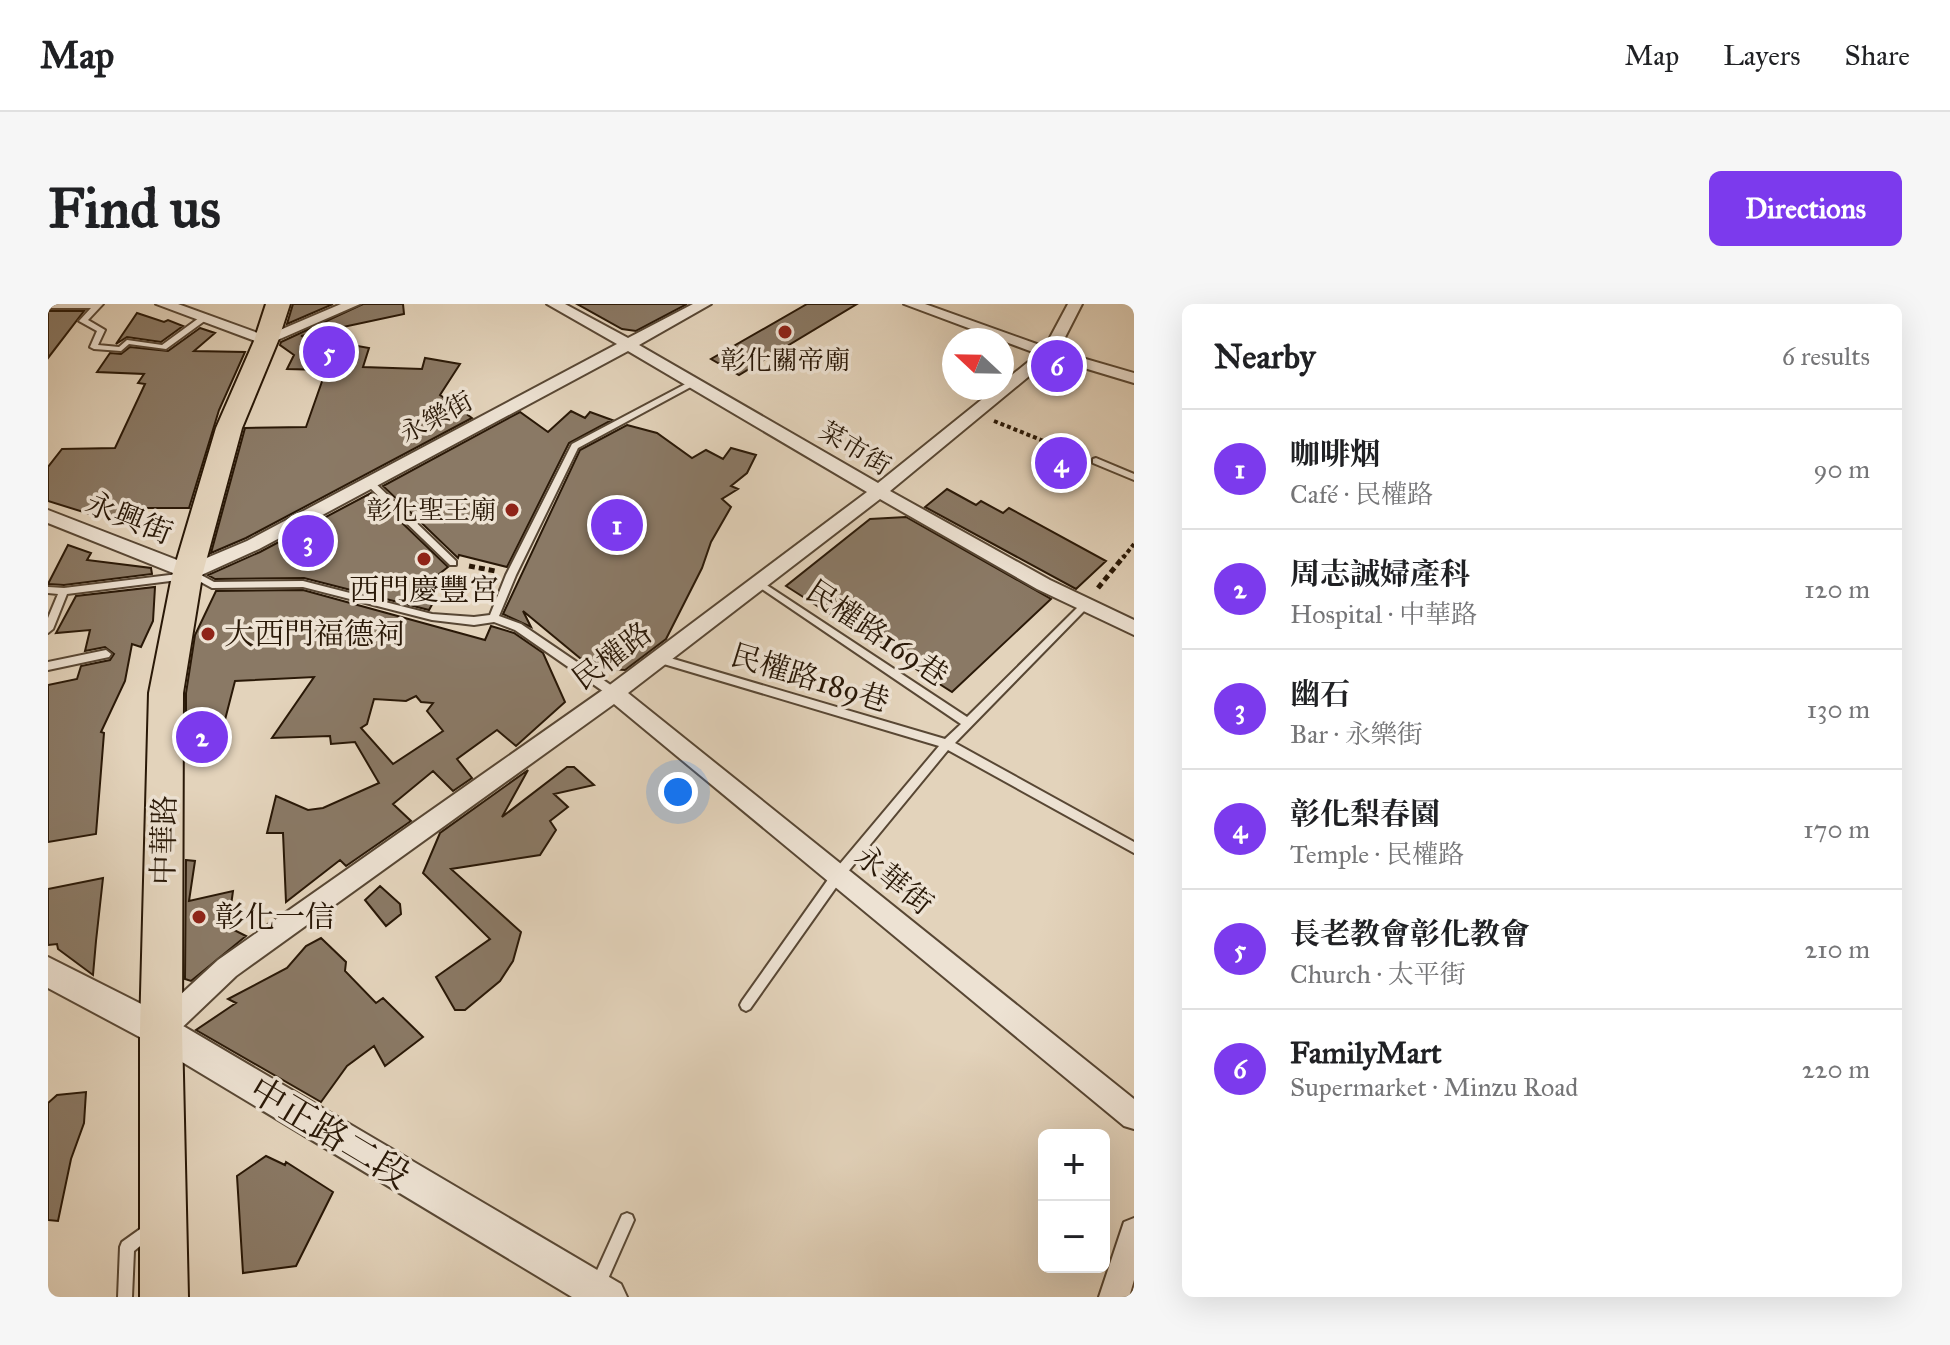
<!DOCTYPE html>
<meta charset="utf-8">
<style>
body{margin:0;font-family:"IM FELL Great Primer","Noto Serif TC",serif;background:#f6f6f6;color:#202124}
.controls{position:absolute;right:24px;bottom:24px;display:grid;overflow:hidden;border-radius:12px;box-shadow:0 8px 32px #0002}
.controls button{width:72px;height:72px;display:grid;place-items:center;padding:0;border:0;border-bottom:2px solid #e0e0e0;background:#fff;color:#202124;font:40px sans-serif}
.compass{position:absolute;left:894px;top:24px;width:72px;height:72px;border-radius:50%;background:#fff;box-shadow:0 8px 32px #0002;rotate:292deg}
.you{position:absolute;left:630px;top:488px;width:28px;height:28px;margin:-20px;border:6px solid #fff;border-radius:50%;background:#1a73e8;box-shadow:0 0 0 12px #1a73e833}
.badge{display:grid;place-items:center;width:52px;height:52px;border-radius:50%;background:#7c3aed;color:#fff;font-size:26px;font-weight:700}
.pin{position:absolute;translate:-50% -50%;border:4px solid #fff;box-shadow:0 2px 8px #0006}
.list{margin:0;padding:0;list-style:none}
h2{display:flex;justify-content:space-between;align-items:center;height:104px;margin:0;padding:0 32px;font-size:34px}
h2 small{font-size:26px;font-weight:400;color:#757577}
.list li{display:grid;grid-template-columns:52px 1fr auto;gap:24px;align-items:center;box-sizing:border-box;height:120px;padding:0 32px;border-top:2px solid #e0e0e0}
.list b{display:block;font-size:30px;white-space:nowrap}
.list p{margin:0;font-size:26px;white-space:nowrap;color:#757577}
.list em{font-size:26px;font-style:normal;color:#757577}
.map{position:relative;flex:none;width:1086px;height:993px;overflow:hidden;border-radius:12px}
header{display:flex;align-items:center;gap:48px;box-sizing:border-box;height:112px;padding:0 40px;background:#fff;border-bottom:2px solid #e0e0e0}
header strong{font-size:38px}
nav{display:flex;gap:44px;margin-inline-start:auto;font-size:28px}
.intro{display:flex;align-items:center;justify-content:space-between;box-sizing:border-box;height:192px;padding:0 48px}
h1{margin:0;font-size:56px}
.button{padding:20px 36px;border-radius:12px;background:#7c3aed;color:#fff;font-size:28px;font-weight:700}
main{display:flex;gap:48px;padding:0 48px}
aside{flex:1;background:#fff;border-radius:12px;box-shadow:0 8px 32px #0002}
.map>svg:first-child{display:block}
.building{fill:#8a7965;stroke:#291807;stroke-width:2;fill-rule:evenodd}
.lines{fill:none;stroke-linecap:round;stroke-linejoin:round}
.service-casing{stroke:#584734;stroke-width:4}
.minor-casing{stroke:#584734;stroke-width:4}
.tertiary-casing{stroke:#584734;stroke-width:4}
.primary-casing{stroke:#291807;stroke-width:4}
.path-far1{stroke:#291807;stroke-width:4;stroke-dasharray:4 3;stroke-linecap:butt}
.path{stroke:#291807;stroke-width:5;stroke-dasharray:6 4;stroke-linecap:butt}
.service{fill:#ede2d3;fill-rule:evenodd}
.minor{fill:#ede2d3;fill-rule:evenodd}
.tertiary{fill:#ede2d3;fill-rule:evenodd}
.primary{fill:#e3d3bb;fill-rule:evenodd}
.poi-dot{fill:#8f2418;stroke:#ede2d3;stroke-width:3}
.labels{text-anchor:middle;stroke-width:7;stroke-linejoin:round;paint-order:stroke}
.far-poi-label{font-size:26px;fill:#291807;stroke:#ede2d3}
.far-street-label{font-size:26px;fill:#291807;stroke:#ede2d3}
.street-label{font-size:30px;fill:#291807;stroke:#ede2d3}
.poi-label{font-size:30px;fill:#291807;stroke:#ede2d3;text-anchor:start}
.near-street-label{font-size:36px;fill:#291807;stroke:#ede2d3}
</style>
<header>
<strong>Map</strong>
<nav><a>Map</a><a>Layers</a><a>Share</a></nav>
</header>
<div class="intro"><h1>Find us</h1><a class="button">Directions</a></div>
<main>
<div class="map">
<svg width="1086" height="993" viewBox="0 0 1086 993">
<rect width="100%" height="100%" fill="#e3d3bb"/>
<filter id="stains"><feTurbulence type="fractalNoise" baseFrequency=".0025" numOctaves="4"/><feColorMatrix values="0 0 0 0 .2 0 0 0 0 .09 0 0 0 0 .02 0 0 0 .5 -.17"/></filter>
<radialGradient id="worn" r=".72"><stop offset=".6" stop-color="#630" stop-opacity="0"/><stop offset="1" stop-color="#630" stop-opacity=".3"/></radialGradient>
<path class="building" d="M245,0H285L239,20Z
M315,0H355L356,10L253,32L321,44L315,63L374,65L377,54L412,60L392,91L424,114L198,234L163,249L197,124L258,123L278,66L239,65L246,51L232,41L233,38Z
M529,0H639L588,27L574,25Z
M759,0H809L691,71L663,55Z
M0,7H36L0,54Z
M89,9L116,18L120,16L135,22L113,38L79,33L68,40Z
M152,24L167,29L146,47L197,48L171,106L141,204H96L90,212L45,211L0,197V163L14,145L67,144L97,80L90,79L96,70L49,68L62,49L73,50L82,43L120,47Z
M523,107L537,114L542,108L564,116L521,139L459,263L411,251L410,254L335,182L472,108L500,128Z
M579,121L609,129L644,154L658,146L675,155L683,144L708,151L699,169L683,182L690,185L674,195L683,203L663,238L654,264L618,335L577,366L544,364L475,307L483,323L455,310L532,146Z
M899,185L928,201L933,197L955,209L961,204L1058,257L1028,285L877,203Z
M323,189L400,263L366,290L386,297L381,306L256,274L167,275L160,271L212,248Z
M858,213L1003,295L904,388L738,282L822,215Z
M20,241L43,249L39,256L103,264L104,270L16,281L0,280Z
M107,283L105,317L93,343L84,340L77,377L53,428L56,429L48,530L0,538V381L29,375L33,362L62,356L66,350L57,343L37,347L42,326L8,329L28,292Z
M255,286L437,336L443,322L466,329L495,349L517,398L468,442L449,426L409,455L424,474L405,487L385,467L345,500L363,517L298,562L292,556L238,598L235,529H219L228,492L260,506L275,504L331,479L307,438L283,440L282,432L224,434L266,373L187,377L171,439L138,441V389L147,331L168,287ZM368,392L373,398L385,399L379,407L395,427L345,460L313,424L319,420L326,395L358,397Z
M519,463H526L546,481L506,490L520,503L502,517L508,526L492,551L403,565L473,628L465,657L452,677L417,706H407L388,673L442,635L375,569L392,529L480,466L454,513Z
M138,556L147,557L141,597L185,587L180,623L198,632L143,677L137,675Z
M55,574L48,637L45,671L10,645L9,640L0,641V585Z
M332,582L352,600L353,610L338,622L317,596Z
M273,634L298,658L297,667L328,699L335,694L375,733L337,762L326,742L299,762L273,798L148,726L188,699L180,695L239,664L258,642Z
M38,788L36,819L23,855L10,917L0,916V799L9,791Z
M218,852L237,861L238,858L285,888L248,962L195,969L189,872Z"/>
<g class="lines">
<g class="service-casing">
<path id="service" d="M0,0H55L40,16L57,26L50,41L71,43L79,36L114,41L155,11L162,13L118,45L81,40L73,47L46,45L42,43L49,27L31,17L43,4H0Z
M645,76L652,78L530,144L468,271L451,312L473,320L570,386L571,389L570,392H562L467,326L446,318L426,321L384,316L255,283L164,284L142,272L138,275L19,290L5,325L0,329V314L10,290L0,289V283L16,284L138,269L139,266L142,265L166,278L255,277L384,310L426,313L442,311L458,271L524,140Z
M1048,154L1086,170V176L1045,159V155Z
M321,175L324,176L408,257V261H402L318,180L317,178Z
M711,276L919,413L1032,301H1038L1040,303L1038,305L907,439L1086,538V549L900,446L794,575L702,705L698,707L694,705L692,701L694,697L786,567L891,442L609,358L607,355L609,352L612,351L897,435L913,420L708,281V277Z
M58,346L63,350L61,353L0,366V358Z
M579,909L584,911L586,916L552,993H537L574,911Z
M102,918L107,920L109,925L107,930L86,947L84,993H70L72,943L74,938Z"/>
</g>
<g class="minor-casing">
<path id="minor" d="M108,0H130L218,32L293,0H312L218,41Z
M499,0H517L580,34L645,0H663L591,41L830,179L948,84H954V79L990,50L856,0H877L997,43L1020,0H1034L1010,47L1086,69V79L1003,54L842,187L1002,276L1086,316V331L989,285L832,195L580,389L1086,795V825L1076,822L566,400L188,672L122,735L113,739L104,735L100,726L104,717L170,656L559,383L819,188L580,47L211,245L149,273H135L0,219V206L142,261L199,237L569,40Z
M1086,914V976L1081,993H1051L1076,918Z"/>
</g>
<g class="tertiary-casing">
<path id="tertiary" d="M0,653L125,716L573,980L579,993H524L101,738L0,684Z"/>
</g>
<g class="primary-casing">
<path id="primary" d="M218,0H242L230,37L194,124L154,272L135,389L134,727L140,993H92V727L101,389L124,272L168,124L206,37Z"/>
</g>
<path class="path-far1" d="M946,117L1033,152
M1075,254L1086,240"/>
<path class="path" d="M421,262L447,267
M1050,284L1076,252"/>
<use href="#service" class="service"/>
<use href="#minor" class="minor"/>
<use href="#tertiary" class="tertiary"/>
<use href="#primary" class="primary"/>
</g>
<g class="poi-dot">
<circle cx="737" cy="28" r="8"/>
<circle cx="464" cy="206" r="8"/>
<circle cx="376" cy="255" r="8"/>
<circle cx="160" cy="330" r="8"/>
<circle cx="151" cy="613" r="8"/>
</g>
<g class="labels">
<g class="far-poi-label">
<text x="737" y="65">彰化關帝廟</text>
<text x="448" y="215" text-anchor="end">彰化聖王廟</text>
</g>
<g class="far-street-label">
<text transform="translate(388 113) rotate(-28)" y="9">永樂街</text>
<text transform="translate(807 144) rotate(31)" y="9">菜市街</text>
</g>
<g class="street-label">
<text transform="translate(81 214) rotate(22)" y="10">永興街</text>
<text transform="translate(829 329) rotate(34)" y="10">民權路169巷</text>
<text transform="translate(564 352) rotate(-37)" y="10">民權路</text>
<text transform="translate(762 374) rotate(17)" y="10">民權路189巷</text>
<text transform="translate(116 536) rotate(-89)" y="10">中華路</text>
<text transform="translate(846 576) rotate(39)" y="10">永華街</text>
</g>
<g class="poi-label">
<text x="376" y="296" text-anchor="middle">西門慶豐宮</text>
<text x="176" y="340">大西門福德祠</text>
<text x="167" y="623">彰化一信</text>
</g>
<g class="near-street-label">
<text transform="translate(282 828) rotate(31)" y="13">中正路二段</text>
</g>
</g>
<rect width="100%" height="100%" filter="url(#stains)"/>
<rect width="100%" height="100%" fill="url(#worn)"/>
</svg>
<div class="controls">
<button>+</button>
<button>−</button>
</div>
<svg class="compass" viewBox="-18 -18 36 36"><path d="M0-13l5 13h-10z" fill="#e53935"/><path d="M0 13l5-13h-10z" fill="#757577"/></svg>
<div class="you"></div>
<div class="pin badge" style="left:569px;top:221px">1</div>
<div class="pin badge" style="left:154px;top:433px">2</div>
<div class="pin badge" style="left:260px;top:237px">3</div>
<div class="pin badge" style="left:1013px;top:159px">4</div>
<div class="pin badge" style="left:281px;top:48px">5</div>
<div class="pin badge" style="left:1009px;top:62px">6</div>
</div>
<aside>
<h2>Nearby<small>6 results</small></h2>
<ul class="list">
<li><span class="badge">1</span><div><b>咖啡烟</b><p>Café · 民權路</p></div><em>90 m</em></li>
<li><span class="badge">2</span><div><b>周志誠婦產科</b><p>Hospital · 中華路</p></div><em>120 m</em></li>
<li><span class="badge">3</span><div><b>幽石</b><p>Bar · 永樂街</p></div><em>130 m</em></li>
<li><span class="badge">4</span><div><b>彰化梨春園</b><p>Temple · 民權路</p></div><em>170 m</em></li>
<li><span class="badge">5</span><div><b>長老教會彰化教會</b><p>Church · 太平街</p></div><em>210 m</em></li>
<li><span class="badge">6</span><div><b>FamilyMart</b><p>Supermarket · Minzu Road</p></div><em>220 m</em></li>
</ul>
</aside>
</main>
